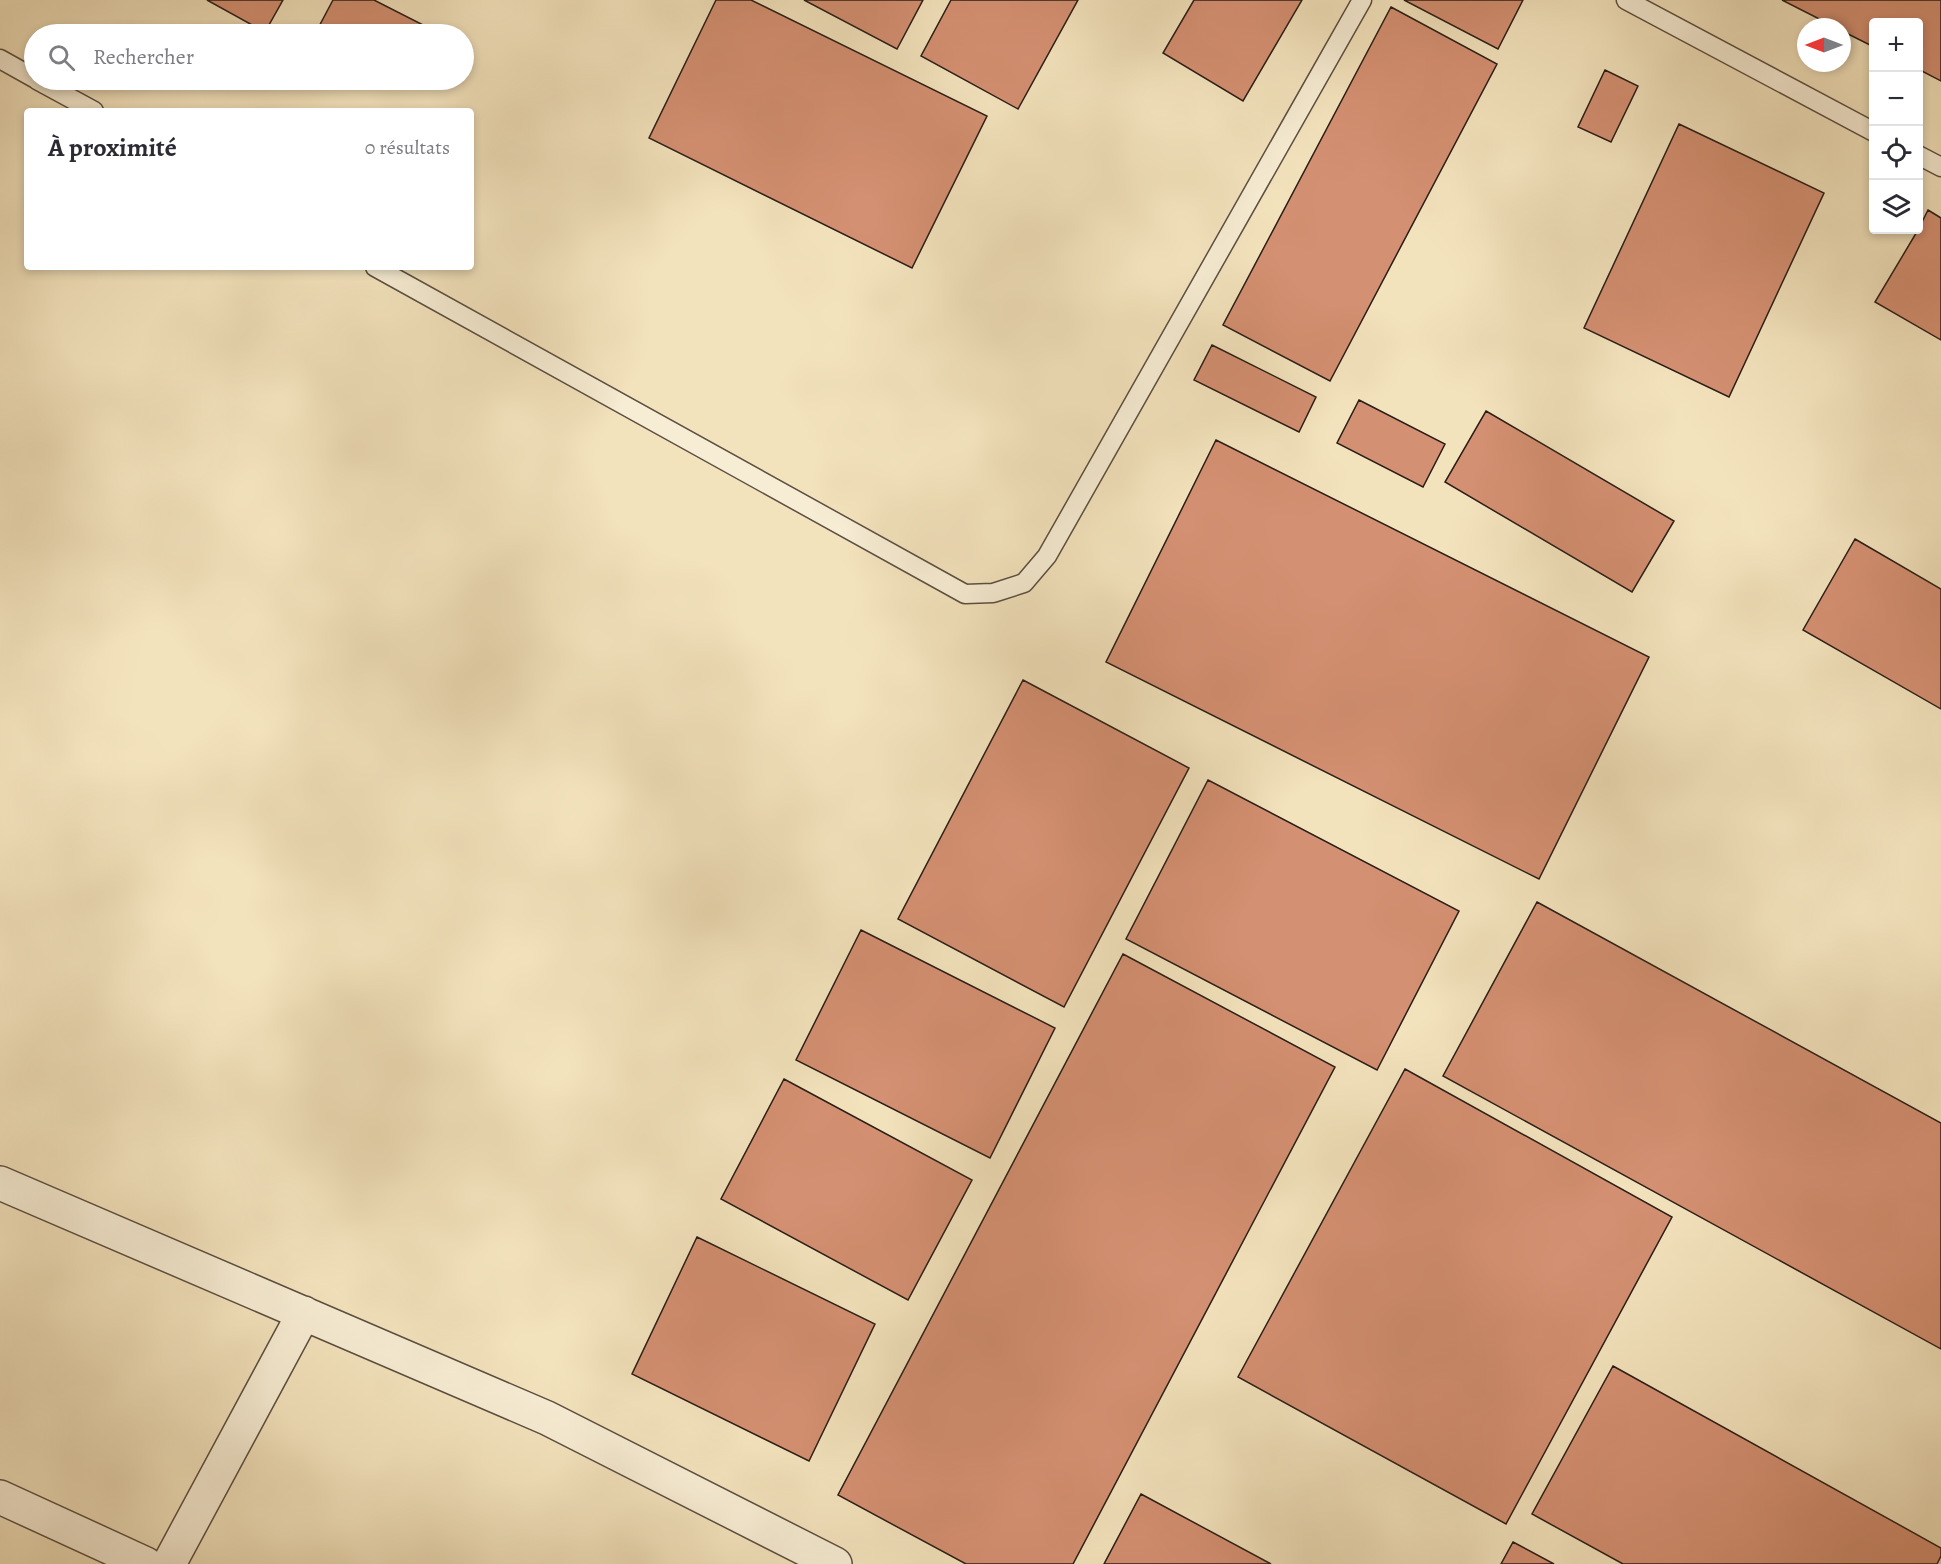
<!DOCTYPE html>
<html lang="fr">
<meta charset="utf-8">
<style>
body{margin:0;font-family:Alegreya,serif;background:#f7f7f7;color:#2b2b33}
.controls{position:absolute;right:18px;top:18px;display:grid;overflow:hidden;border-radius:6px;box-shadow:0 3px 9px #0003}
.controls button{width:54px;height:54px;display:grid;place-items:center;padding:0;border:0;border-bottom:2px solid #e1e1e2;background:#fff;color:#2b2b33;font:30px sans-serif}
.compass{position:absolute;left:1797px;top:18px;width:54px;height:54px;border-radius:50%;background:#fff;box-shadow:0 3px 9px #0003;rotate:270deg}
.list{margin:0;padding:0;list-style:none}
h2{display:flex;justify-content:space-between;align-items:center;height:78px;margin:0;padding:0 24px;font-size:26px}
h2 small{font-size:20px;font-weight:400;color:#7c7c81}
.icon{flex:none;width:33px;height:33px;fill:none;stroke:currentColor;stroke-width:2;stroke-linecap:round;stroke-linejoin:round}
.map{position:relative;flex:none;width:1941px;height:1564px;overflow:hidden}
.search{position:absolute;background:#fff;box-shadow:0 3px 9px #0003;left:24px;top:24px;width:450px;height:66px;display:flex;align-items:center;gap:15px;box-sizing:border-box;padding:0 21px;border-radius:33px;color:#7c7c81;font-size:22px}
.panel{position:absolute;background:#fff;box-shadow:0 3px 9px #0003;left:24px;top:108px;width:450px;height:162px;border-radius:6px}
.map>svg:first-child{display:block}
.building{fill:#d49072;stroke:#291d17;stroke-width:1.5}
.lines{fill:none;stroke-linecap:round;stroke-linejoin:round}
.lane-casing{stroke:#5c4e40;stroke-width:21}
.street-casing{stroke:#5c4e40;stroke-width:36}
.lane{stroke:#f7edd4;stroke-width:18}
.street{stroke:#f7edd4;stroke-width:33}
</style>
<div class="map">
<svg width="1941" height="1564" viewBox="0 0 1941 1564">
<rect width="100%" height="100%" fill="#f3e3bd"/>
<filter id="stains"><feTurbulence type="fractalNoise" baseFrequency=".00333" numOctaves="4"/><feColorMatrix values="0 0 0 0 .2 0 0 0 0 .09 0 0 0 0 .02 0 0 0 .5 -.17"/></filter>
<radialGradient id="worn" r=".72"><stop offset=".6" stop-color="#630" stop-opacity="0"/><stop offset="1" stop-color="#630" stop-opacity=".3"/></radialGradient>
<path class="building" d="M207,0H283L265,32Z
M333,0H374L433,30L430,34H315Z
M716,0H751L987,116L912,268L649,138Z
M804,0H923L897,49Z
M951,0H1078L1018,109L921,56Z
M1194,0H1302L1243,101L1163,53Z
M1404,0H1523L1498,49Z
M1782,0H1941V81L1918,69V22H1874V47L1842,31V27H1835Z
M1391,7L1497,64L1330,381L1223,325Z
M1605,70L1638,86L1611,142L1578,127Z
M1679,124L1824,193L1729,397L1584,328Z
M1928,210L1941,218V340L1875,302L1918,230Z
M1212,345L1316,397L1299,432L1194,380Z
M1359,400L1445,444L1423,487L1337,443Z
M1486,411L1674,521L1632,592L1445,482Z
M1216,440L1649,657L1539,879L1106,662Z
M1855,539L1941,589V709L1803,630Z
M1023,680L1189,768L1064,1007L898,919Z
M1208,780L1459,911L1377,1070L1126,939Z
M1537,902L1941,1123V1349L1443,1076Z
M861,930L1055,1028L990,1158L796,1060Z
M1123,954L1335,1067L1073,1564H966L838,1495Z
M1405,1069L1672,1217L1506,1524L1238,1377Z
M784,1079L972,1180L908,1300L721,1199Z
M697,1237L875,1324L809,1461L632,1374Z
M1613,1366L1941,1548V1556L1937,1564H1623L1532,1514Z
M1141,1494L1271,1564H1104Z
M1513,1542L1554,1564H1501Z"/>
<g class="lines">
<g class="lane-casing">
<path id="lane" d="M1626,0L1874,132
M0,59L34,78
M37,80L94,111
M1918,155L1941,167
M375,267L965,594L993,593L1024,583L1047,556L1362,0"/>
</g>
<g class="street-casing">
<path id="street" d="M0,1183L547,1418L835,1564
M0,1497L146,1564
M169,1564L304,1313"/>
</g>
<use href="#lane" class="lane"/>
<use href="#street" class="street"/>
</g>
<rect width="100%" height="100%" filter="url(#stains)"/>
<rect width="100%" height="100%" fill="url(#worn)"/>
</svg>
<div class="controls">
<button>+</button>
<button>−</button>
<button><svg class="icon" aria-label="locate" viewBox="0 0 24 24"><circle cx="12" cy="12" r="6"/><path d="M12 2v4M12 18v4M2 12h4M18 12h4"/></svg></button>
<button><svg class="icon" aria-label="layers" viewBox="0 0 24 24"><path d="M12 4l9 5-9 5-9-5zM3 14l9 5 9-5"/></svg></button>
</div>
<svg class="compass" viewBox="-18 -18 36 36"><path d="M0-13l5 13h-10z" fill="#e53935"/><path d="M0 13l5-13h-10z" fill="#7c7c81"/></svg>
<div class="search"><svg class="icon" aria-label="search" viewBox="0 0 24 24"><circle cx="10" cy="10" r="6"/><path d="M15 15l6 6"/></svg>Rechercher</div>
<section class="panel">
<h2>À proximité<small>0 résultats</small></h2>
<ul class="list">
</ul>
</section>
</div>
